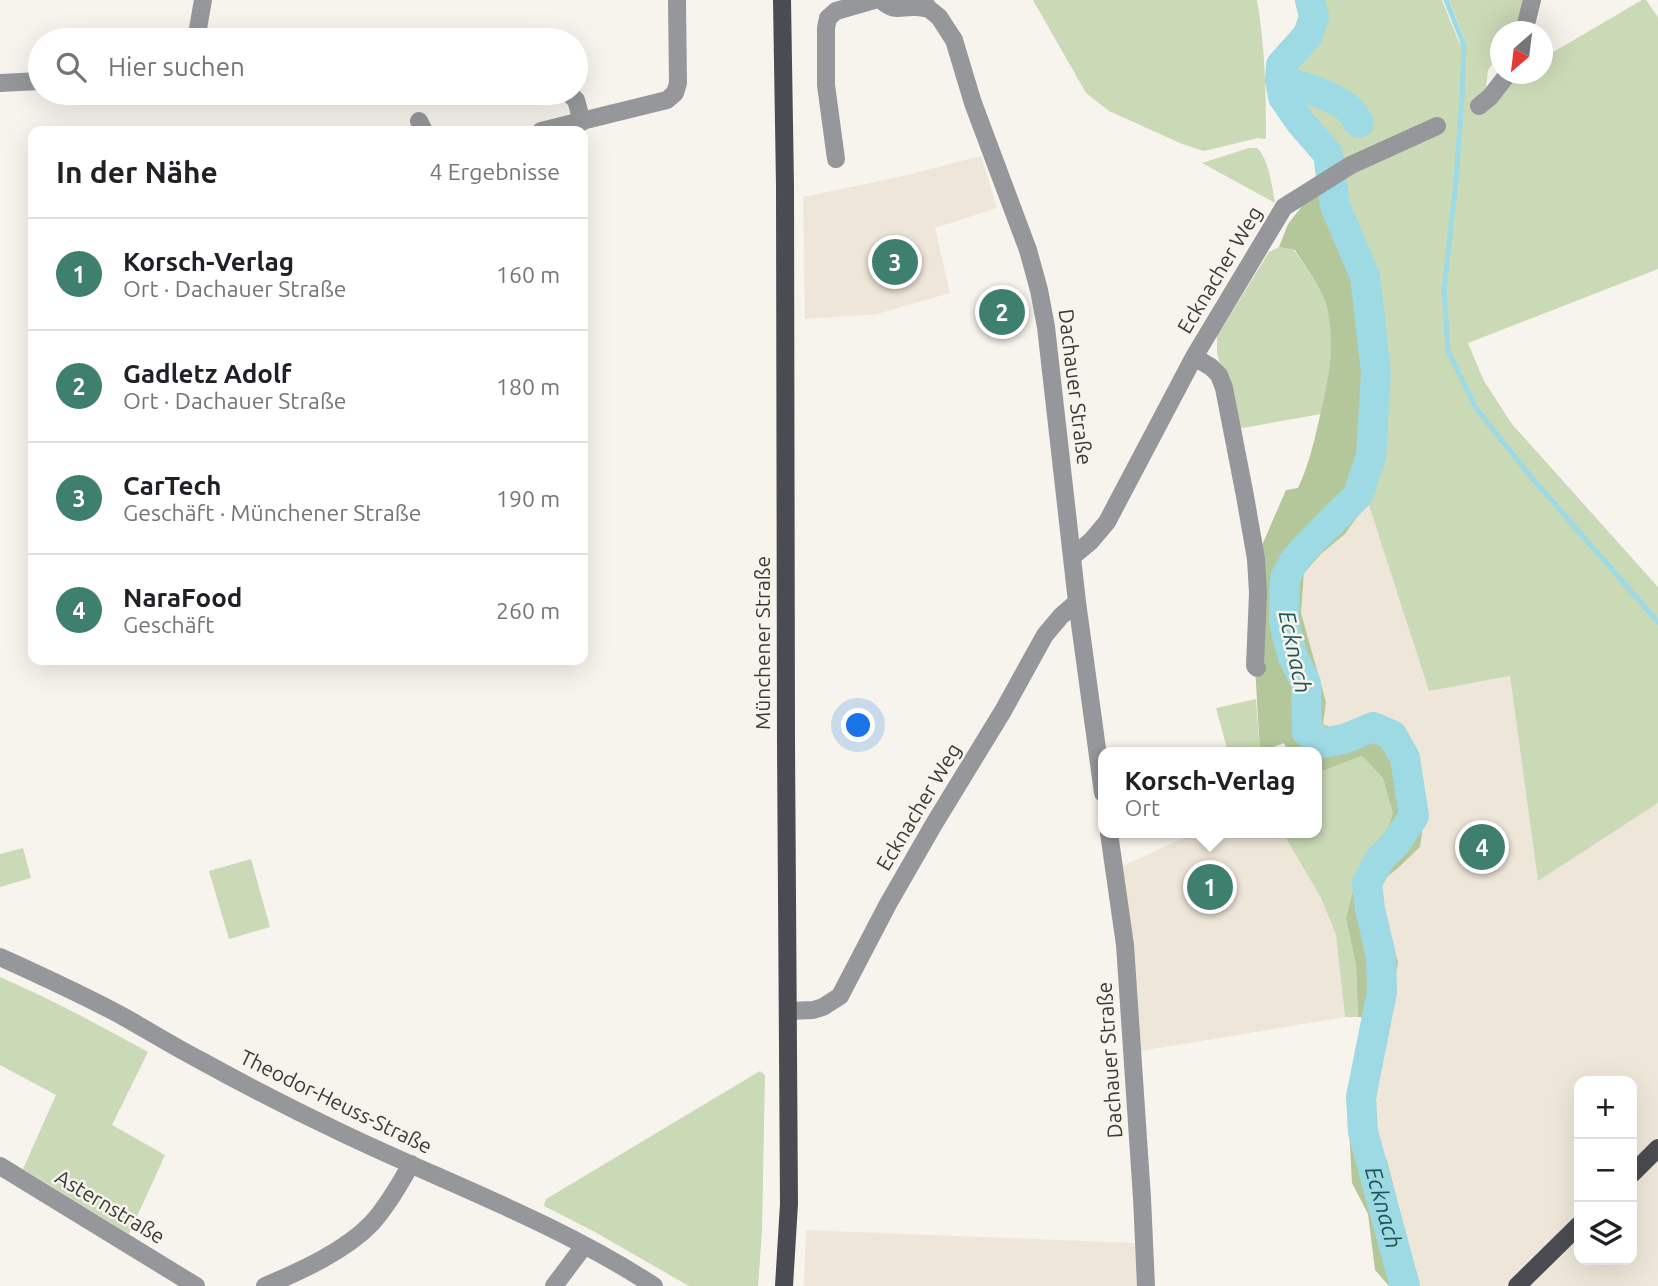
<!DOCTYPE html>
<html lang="de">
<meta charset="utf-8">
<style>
body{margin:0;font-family:Ubuntu,sans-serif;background:#f6f6f6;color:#202124}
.controls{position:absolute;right:21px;bottom:21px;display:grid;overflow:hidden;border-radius:14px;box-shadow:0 7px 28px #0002}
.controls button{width:63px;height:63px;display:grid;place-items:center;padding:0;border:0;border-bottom:2px solid #e0e0e0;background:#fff;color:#202124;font:35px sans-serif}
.compass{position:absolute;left:1490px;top:21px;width:63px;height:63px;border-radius:50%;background:#fff;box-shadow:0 7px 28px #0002;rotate:208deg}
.you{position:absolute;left:859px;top:726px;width:24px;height:24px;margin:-18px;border:5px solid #fff;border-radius:50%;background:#1a73e8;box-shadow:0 0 0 10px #1a73e833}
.badge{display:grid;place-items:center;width:46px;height:46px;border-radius:50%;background:#3e7f6e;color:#fff;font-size:23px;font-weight:700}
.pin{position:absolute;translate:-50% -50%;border:4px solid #fff;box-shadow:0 2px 7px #0006}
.popup{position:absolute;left:1098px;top:747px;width:224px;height:91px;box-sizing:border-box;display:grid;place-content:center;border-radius:14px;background:#fff;filter:drop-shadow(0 2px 5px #0005);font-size:23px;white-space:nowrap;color:#757577}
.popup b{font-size:26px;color:#202124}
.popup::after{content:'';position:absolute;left:50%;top:100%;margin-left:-14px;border:14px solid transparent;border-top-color:#fff}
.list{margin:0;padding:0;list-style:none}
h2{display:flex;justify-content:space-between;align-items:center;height:91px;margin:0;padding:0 28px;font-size:30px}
h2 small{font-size:23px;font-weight:400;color:#757577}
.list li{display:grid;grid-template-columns:46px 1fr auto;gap:21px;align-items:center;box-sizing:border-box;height:112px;padding:0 28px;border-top:2px solid #e0e0e0}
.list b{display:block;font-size:26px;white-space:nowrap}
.list p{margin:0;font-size:23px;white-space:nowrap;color:#757577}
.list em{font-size:23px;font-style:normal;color:#757577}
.icon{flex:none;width:38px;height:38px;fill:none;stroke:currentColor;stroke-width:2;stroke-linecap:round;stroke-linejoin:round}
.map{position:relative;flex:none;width:1658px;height:1286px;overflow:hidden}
.search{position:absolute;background:#fff;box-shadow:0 7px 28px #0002;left:28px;top:28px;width:560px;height:77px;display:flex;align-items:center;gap:18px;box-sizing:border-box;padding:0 24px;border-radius:38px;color:#757577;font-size:26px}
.panel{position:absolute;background:#fff;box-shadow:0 7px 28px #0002;left:28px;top:126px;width:560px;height:539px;border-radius:14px}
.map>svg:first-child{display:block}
.built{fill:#eee7d9;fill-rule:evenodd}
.green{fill:#cad9b6}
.forest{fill:#b4c79b}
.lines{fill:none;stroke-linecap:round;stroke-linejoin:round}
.stream{stroke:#9ddae3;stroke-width:5}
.river{stroke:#9ddae3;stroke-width:30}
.minor{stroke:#96979a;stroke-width:18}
.major{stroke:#4b4c51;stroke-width:18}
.labels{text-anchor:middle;stroke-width:5;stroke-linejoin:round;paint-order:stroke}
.street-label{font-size:21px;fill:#3b3a37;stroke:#f7f4ed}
.water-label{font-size:23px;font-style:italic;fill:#1f535a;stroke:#f7f4ed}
</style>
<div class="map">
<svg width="1658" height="1286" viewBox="0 0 1658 1286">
<rect width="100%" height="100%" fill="#f7f4ed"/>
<path class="built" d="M981,156L997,208L935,228L950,293L877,314L805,319L803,197L908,175Z
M1369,501L1429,691L1510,676L1538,880L1658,803V1286H1419L1387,1160L1370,1137L1398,962L1384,916L1376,901L1379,882L1397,869L1420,847L1417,775L1408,747L1405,745L1395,721L1367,717L1336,730L1322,724L1326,702L1301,613L1304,573L1321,554L1345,534ZM1579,1081H1632V1260H1579Z
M1195,833H1283L1321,898L1336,935L1345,1017L1141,1051L1120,867Z
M806,1230L1134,1243L1139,1271V1286H804Z"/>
<path class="green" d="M1033,0H1257C1265,45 1266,93 1266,139L1258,138L1204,151L1182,144L1109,111L1086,93Z
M1321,0H1442L1459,42L1466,48V43L1449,0H1527L1517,31L1500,32V54L1488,70L1486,89L1514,74H1542L1543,58L1642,0H1646L1658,17V269L1468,343L1484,381L1512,424L1658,587V803L1538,881L1510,676L1429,691L1368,502L1374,471L1380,367L1370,275L1341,178L1421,139L1399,134L1341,161L1333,145L1306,119L1292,100L1298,89L1343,114L1357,133L1366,135L1368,125L1354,105L1340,92L1318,88L1297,77L1289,69C1292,61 1298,57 1304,52C1323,36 1324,23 1321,0Z
M1249,148H1257C1269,159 1272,187 1275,203L1202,163Z
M1279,247L1294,250C1305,266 1322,288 1327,306C1336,342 1329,378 1321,414L1237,429L1217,353V336L1269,252Z
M1256,699L1260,752H1228L1216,708Z
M1362,756L1383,778L1394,813L1388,828L1364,856L1354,886L1346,918L1356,966L1358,1017H1345L1336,935L1321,898L1283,833H1317V769L1325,770Z
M23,848L31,878L0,887V854Z
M251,859L270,927L229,939L209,871Z
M0,977C51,999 99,1025 148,1052L112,1125L165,1155L129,1234L23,1169L56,1095L0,1065Z
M760,1071L765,1075L762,1231L758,1286H689L593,1231L544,1206L546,1199Z"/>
<path class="forest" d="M1341,178L1370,275L1380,367L1373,476L1368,502L1345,534L1321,554L1304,573L1301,613L1326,702L1323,724L1336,730L1367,717L1395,721L1417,775L1424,819L1420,847L1397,869L1379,883L1376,901L1384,916L1398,962L1370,1137L1387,1160L1419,1286H1389L1375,1270L1368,1214L1352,1183L1349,1128L1353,1094L1372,1017H1358L1356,966L1346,918L1354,886L1364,856L1388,828L1393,813L1383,778L1362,756L1325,770L1317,769V752H1288L1284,743L1260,752L1255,666L1256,559L1286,490L1298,488C1309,464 1313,446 1319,420C1328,382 1336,347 1327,307C1322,288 1305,266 1295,250L1279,247L1288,224L1307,200Z"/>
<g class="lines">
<path class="stream" d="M1446,0L1464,45L1462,96L1456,181L1444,290L1448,351L1476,408L1526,471L1658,622"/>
<g class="river">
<path id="s1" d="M1310,0L1314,17L1308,35L1281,65L1280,80L1283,97L1301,123L1328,154L1335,206L1365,276L1376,373L1371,456L1358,495L1307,546L1294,561L1285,578L1284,622L1292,655L1306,683L1307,732L1322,743L1344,739L1373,727L1392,735L1405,758L1414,816L1395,844L1380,859L1367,883L1370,909L1381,956L1382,992L1361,1097L1363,1132L1405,1286"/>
<path d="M1280,80C1299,85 1334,96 1349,109C1353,113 1356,119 1359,123"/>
</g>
<path class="minor" d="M881,0C895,13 900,6 916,7C921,7 925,8 929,9
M922,0L929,9L939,17L954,40L973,103L1028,250L1039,290L1046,327L1077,602L1103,793
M1524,32L1532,0
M196,40L203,0
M0,83L40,81
M568,93L576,100L582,122
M1479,106L1490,97L1508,74
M419,121L424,131
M541,131L667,100L675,93L678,83L677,0
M836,159L826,85V28L828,18L836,11L874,0
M1194,357L1211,367L1219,375L1224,388L1245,496L1256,559L1258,593L1255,666L1257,668
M1073,556L1091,541L1107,522L1194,357L1284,207L1351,165L1437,126
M1109,833L1125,945L1142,1198L1146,1286
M0,957C42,976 84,995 124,1017C149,1031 173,1046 198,1059C245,1085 292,1109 340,1132C444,1182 556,1222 654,1286
M788,1011L813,1010L823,1007L840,996L888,904L934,824L1003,711L1045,635L1061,616L1077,602
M0,1166L196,1286
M265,1286C301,1271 345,1251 372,1223C388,1205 400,1184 411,1164
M554,1286L584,1246"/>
<path class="major" d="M782,0L785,185L786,743L789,1204L784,1286
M1632,1174L1658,1148
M1517,1286L1579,1225"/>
</g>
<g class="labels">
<g class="street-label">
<text transform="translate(1220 270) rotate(-59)" y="7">Ecknacher Weg</text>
<text transform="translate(1075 387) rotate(83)" y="7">Dachauer Straße</text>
<text transform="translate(763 643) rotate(-90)" y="7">Münchener Straße</text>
<text transform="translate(919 807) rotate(-59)" y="7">Ecknacher Weg</text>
<text transform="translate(1110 1060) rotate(-94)" y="7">Dachauer Straße</text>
<text transform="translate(336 1102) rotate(26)" y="7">Theodor-Heuss-Straße</text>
<text transform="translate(110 1207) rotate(31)" y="7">Asternstraße</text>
</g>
<g class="water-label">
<text transform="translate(1295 652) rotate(78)" y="8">Ecknach</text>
<text dy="8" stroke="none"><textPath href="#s1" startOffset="1393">Ecknach</textPath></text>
</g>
</g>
</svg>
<div class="controls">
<button>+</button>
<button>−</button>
<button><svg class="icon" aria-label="layers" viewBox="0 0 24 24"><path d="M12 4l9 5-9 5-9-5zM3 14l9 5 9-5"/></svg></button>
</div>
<svg class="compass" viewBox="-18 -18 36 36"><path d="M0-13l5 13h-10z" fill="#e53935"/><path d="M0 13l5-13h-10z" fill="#757577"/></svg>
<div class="you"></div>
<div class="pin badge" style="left:1210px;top:887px">1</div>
<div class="popup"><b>Korsch-Verlag</b>Ort</div>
<div class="pin badge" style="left:1002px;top:312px">2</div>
<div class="pin badge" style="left:895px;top:262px">3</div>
<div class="pin badge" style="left:1482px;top:847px">4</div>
<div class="search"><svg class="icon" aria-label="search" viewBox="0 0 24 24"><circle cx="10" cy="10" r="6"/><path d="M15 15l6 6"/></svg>Hier suchen</div>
<section class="panel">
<h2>In der Nähe<small>4 Ergebnisse</small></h2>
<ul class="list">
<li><span class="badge">1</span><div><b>Korsch-Verlag</b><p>Ort · Dachauer Straße</p></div><em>160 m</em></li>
<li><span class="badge">2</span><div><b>Gadletz Adolf</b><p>Ort · Dachauer Straße</p></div><em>180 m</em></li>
<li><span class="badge">3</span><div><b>CarTech</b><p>Geschäft · Münchener Straße</p></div><em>190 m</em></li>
<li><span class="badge">4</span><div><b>NaraFood</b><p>Geschäft</p></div><em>260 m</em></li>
</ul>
</section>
</div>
